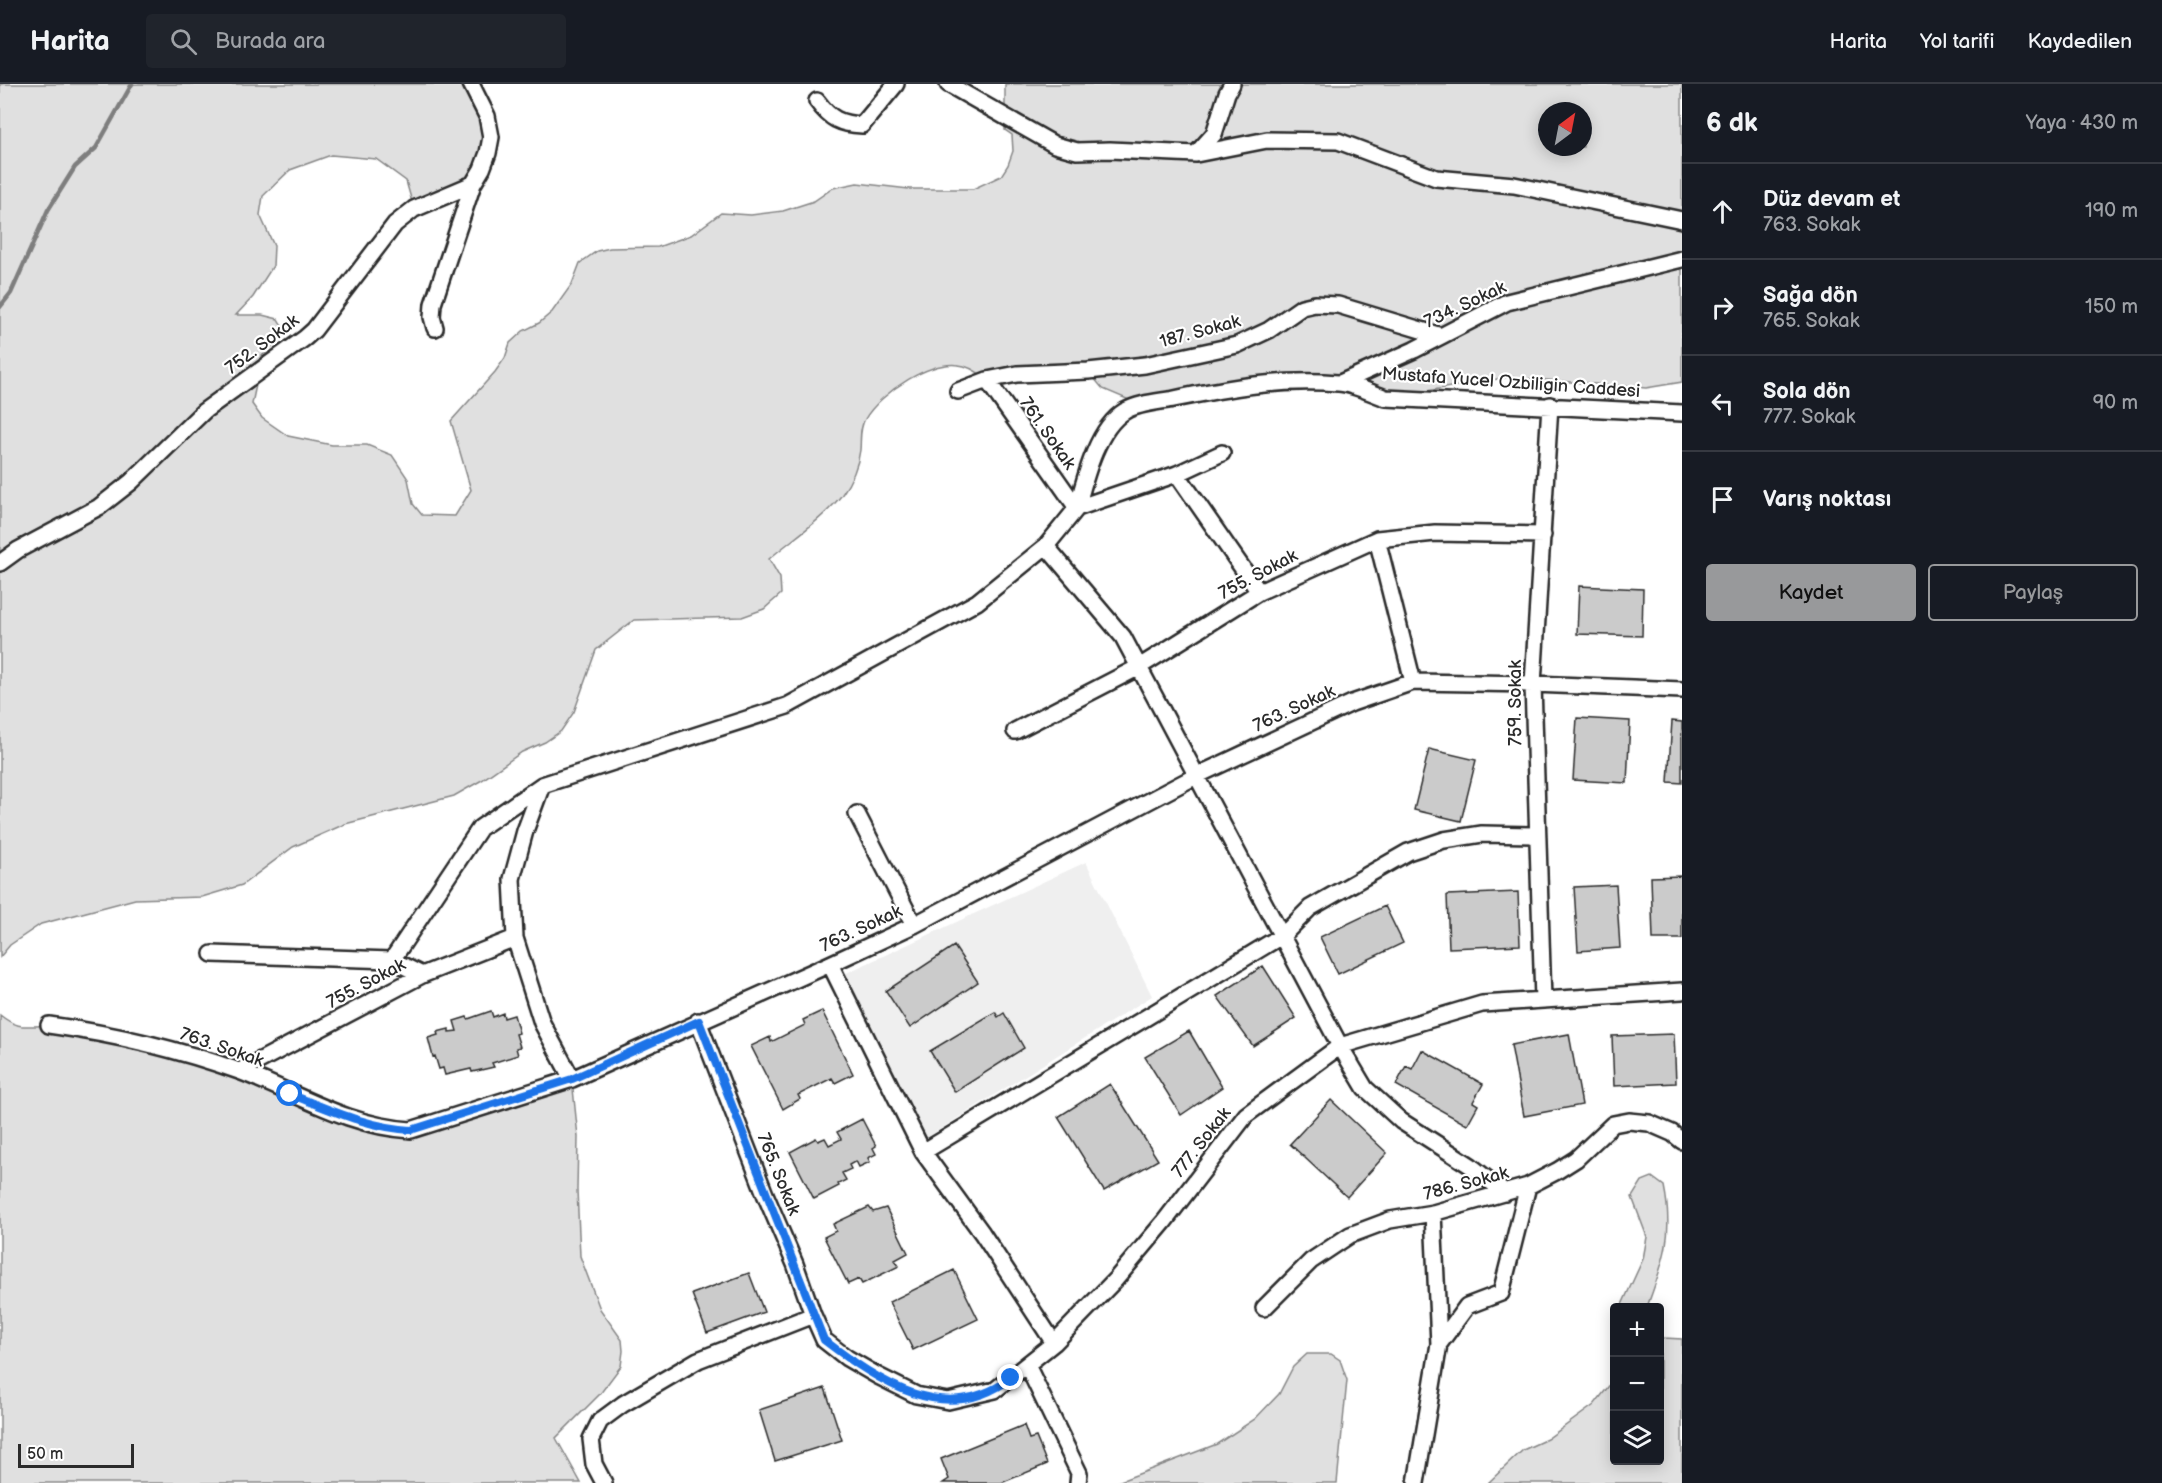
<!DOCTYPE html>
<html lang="tr">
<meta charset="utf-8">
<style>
body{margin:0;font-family:"Balsamiq Sans",sans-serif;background:#20242c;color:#f1f3f6}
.controls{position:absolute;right:18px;bottom:18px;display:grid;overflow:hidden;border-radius:6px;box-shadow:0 3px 15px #0003}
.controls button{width:54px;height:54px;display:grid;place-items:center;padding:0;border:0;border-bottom:2px solid #363941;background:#171b24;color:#f1f3f6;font:30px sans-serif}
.compass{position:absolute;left:1538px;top:18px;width:54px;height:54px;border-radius:50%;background:#171b24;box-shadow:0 3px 15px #0003;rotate:32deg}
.scale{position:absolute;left:18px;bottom:15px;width:116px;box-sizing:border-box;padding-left:6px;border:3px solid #2b2b2b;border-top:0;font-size:16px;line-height:21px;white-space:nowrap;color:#2b2b2b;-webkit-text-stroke:4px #fff;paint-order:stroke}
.stop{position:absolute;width:18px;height:18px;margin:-14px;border:4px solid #1a73e8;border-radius:50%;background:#fff}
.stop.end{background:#1a73e8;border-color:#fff;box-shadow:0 2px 6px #0008}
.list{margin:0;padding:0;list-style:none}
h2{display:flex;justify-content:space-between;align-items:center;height:78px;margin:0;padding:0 24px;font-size:26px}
h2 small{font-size:20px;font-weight:400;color:#9ea1a6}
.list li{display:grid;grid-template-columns:39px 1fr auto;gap:18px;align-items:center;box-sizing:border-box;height:96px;padding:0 24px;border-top:2px solid #363941}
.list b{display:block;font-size:22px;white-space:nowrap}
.list p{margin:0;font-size:20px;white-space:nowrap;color:#9ea1a6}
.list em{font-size:20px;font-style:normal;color:#9ea1a6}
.actions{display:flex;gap:12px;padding:18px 24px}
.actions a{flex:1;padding:14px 0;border:2px solid #98999b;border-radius:6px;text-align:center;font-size:21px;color:#98999b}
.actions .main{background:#98999b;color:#111}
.icon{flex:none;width:33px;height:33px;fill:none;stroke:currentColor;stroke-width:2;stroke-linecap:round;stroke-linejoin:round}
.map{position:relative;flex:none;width:1682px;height:1399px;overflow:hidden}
header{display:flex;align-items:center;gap:36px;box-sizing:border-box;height:84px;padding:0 30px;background:#171b24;border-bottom:2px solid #363941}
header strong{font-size:28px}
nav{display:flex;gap:33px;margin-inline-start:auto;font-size:21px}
.search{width:420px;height:54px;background:#20242c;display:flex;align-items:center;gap:15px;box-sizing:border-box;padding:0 21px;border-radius:6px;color:#9ea1a6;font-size:22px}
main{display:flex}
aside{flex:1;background:#171b24}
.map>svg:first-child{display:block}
.built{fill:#efefef}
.green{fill:#e0e0e0;stroke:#868686;stroke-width:1.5;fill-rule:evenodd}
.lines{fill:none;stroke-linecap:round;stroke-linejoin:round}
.stream{stroke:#7e7e7e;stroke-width:4.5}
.building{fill:#cbcbcb;stroke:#2b2b2b;stroke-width:1.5}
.minor-casing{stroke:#2b2b2b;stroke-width:20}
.minor{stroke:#fff;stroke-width:15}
.route{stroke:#1a73e8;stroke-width:8}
.labels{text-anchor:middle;stroke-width:4.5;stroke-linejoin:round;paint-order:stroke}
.street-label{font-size:18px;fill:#2b2b2b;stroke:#fff}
</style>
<header>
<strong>Harita</strong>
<div class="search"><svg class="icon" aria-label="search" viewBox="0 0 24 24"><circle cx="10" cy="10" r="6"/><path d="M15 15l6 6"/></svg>Burada ara</div>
<nav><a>Harita</a><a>Yol tarifi</a><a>Kaydedilen</a></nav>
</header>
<main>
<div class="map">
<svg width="1682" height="1399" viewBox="0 0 1682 1399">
<rect width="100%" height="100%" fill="#fff"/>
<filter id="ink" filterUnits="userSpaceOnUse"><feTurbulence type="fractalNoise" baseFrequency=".0167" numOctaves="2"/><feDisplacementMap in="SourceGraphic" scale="12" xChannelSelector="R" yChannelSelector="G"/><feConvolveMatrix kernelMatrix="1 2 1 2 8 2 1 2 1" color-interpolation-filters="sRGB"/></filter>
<g filter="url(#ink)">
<path class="built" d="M1086,778L1152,912L924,1055L842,891Z"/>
<path class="green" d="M0,0H471L491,53L473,100L414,125L406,97L376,75L331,71L290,86L263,112L260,131L274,162L273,182L253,213L236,231H262L278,235L286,249L262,272L252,320L262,334L288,352L332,361H367L392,371L408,395L413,420L422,431L455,432L471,406L451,337L495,288L505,274L510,259L523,247L539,239L552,228L572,200L580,179L597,167L610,164L658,163L691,151L721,129L751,131L783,127L814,117L833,104L857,99L909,105H973L1001,92L1008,81L1013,67L1012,51L1005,46V0H1682V298L1646,304L1509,293L1386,314L1340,299L1141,321L1103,305L1088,287L987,296C980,290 974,285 964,282C933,273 880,309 865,335C859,345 861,356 860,366C858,383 851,398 841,412C823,435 791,456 769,475L780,494L781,510L764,525L742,533L634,536L596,566L574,628L561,647L545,658L522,668L482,696L454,712L345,740L293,763L242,801L202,813L135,815L41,840L10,861L0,873ZM1547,27H1583V63H1547Z
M0,931C21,948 28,940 51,942C64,943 77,945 90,947L411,1046L572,995L578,1053L577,1106L580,1172L600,1225L622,1256L623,1267L621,1282L600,1310L556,1354L581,1399H0Z
M1652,1093L1664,1102C1674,1151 1664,1177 1647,1223H1621L1643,1175L1647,1153L1632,1113L1642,1097Z
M1660,1252L1664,1254L1682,1255V1399H1488L1523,1366L1547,1355L1594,1321L1612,1298L1614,1289V1376H1660Z
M1307,1270H1331L1340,1276L1347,1296L1337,1399H1115L1217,1360L1255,1335L1279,1310L1293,1283Z"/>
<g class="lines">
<path class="stream" d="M0,223L11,209L48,126L75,83L96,64L132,0"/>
</g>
<path class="building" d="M1579,502L1643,505L1642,552L1577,550Z
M1577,634L1630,637L1627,699L1573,696Z
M1672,637L1682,638V699L1668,698Z
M1429,665L1476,676L1461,737L1414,726Z
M1682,792V855H1653L1651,793Z
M1616,801L1620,864L1578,867L1574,803Z
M1518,808L1520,861L1449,864L1447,811Z
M1385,822L1403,859L1338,890L1320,853Z
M954,862L978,898L910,944L886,907Z
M1263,882L1296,934L1253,962L1217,912Z
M491,927L493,933L503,929L504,934L514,931L519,949L516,950L520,963L516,964L518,971L492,979L494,983L472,988L471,985L445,991L443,984L439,985L435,972L433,973L428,954L438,951L437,948L449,945V948L457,947L454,937L467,933L468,935Z
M822,927L853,990L835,999L832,994L798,1011L800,1015L783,1025L751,962L770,953L771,958L805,941L803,936Z
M995,928L998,933L1004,929L1024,964L955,1008L930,967Z
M1189,947L1222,1003L1181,1031L1145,973Z
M1569,950L1582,1021L1524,1032L1511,961Z
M1674,950L1676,999L1614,1002L1612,952Z
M1422,966L1483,1000L1473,1018L1478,1021L1467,1041L1396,1001L1406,982L1412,985Z
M1110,1000L1158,1076L1104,1107L1058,1033Z
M1331,1016L1387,1069L1347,1113L1290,1060Z
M862,1035L876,1062L873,1064L876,1070L868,1074L870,1078L859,1083L856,1077L849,1081L851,1085L842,1089L846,1096L838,1100L839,1102L814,1115L790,1068L816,1054L818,1057L825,1054L829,1061L841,1055L837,1048Z
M869,1123L873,1128L886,1124L908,1169L895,1176L899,1182L862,1200L859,1195L848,1200L824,1153L836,1147L833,1140Z
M954,1186L978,1235L913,1266L889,1218Z
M749,1189L764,1228L707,1249L692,1210Z
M825,1304L842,1356L775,1377L759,1326Z
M1024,1341L1029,1355L1036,1353L1047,1380L1001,1399H943L949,1395L941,1375Z"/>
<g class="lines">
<g class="minor-casing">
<path id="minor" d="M948,0L1055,61L1077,67L1110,66L1196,70L1267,56L1338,57L1436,94L1514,101L1682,136
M817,17C830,35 840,40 862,41L896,0
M1196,70L1214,50L1227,9L1232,0
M435,244L432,233L433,220L473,100
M987,296L1077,424
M1340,299L1414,266L1507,218L1682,175
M958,307L987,296L1017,290L1088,287L1145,281L1237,261L1269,246L1302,223L1315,220L1338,221L1441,252
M1177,390L1259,508
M1077,424C1085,394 1097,344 1125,327C1139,319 1158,318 1174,315C1227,304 1283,294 1338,299C1354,300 1371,309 1386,314L1682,329
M1377,455L1413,598
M1046,462L1123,553L1340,962L1365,1004L1401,1037L1471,1082L1505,1109
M0,479L18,466L99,423L131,398L204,327L305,254L314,246L395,140L414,125L473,100L482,85L488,69L491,53L487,32L471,0
M1015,647L1139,583L1259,508L1377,455L1435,449L1543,451
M542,701L525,747L512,795L515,854L542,939L572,995
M857,730L914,841
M212,870L392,876
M830,880L923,1068L982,1149L1054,1259
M422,891L392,876L480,744L542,701L787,622L977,518L1046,462L1077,424L1177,390L1222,369
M1543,916L1533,600L1550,321
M698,937L765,1110L795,1180L813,1231L824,1256L847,1274L878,1292L916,1311L948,1317L995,1306L1054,1259L1116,1195L1164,1138L1246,1031L1340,962L1482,920L1682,907
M49,941C113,950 178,965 239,987C298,1009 346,1042 411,1046L572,995L830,880L914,841L1196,692L1352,619L1413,598L1533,600L1682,606
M240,987L422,891L515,854
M923,1068L1283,851L1310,824L1408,768L1444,756L1482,750L1536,751
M1264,1224L1311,1177L1350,1151L1390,1136L1433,1129L1528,1102L1557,1087L1576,1075L1613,1040L1629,1037L1649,1039L1672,1049L1682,1057
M1439,1260L1467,1222L1501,1209L1528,1102
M1027,1281L1079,1389L1078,1399
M604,1399L594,1380L591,1355L600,1337L623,1320L698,1276L813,1231
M1416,1399L1439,1260L1433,1129"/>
</g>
<use href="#minor" class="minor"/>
</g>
</g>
<g class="lines" filter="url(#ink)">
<path class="route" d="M290,1010C331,1026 366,1043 411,1046L572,995L699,937L824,1256C879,1298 946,1344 1011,1294"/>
</g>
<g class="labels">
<g class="street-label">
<text transform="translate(1465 220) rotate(-25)" y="6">734. Sokak</text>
<text transform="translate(1200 247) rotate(-15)" y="6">187. Sokak</text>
<text transform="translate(262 260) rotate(-37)" y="6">752. Sokak</text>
<text transform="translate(1511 298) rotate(4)" y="6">Mustafa Yucel Ozbiligin Caddesi</text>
<text transform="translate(1048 349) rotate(55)" y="6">761. Sokak</text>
<text transform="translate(1258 490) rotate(-28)" y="6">755. Sokak</text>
<text transform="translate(1515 619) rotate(-90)" y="6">759. Sokak</text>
<text transform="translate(1294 624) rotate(-25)" y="6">763. Sokak</text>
<text transform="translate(861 844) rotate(-25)" y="6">763. Sokak</text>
<text transform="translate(366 899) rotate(-28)" y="6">755. Sokak</text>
<text transform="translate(222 963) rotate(19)" y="6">763. Sokak</text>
<text transform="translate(1201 1058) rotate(-52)" y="6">777. Sokak</text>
<text transform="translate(779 1090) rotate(68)" y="6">765. Sokak</text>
<text transform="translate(1466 1099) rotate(-15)" y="6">786. Sokak</text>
</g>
</g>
</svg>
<div class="controls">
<button>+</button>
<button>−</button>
<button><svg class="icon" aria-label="layers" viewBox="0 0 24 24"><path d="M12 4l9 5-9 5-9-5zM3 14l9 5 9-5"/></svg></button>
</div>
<svg class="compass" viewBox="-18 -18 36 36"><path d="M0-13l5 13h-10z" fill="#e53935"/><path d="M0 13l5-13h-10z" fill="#9ea1a6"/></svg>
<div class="scale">50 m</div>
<div class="stop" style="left:290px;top:1010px"></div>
<div class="stop end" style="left:1011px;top:1294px"></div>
</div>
<aside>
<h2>6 dk<small>Yaya · 430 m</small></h2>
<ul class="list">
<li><svg class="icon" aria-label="ahead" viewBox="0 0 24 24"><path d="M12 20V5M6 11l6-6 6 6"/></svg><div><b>Düz devam et</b><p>763. Sokak</p></div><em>190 m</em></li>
<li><svg class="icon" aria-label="right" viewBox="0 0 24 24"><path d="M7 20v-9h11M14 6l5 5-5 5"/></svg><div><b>Sağa dön</b><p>765. Sokak</p></div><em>150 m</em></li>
<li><svg class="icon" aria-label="left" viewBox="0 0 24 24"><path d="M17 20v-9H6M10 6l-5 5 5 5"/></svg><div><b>Sola dön</b><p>777. Sokak</p></div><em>90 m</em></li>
<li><svg class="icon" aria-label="arrive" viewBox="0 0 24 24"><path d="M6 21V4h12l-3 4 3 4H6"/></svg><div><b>Varış noktası</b></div></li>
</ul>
<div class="actions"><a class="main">Kaydet</a><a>Paylaş</a></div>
</aside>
</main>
